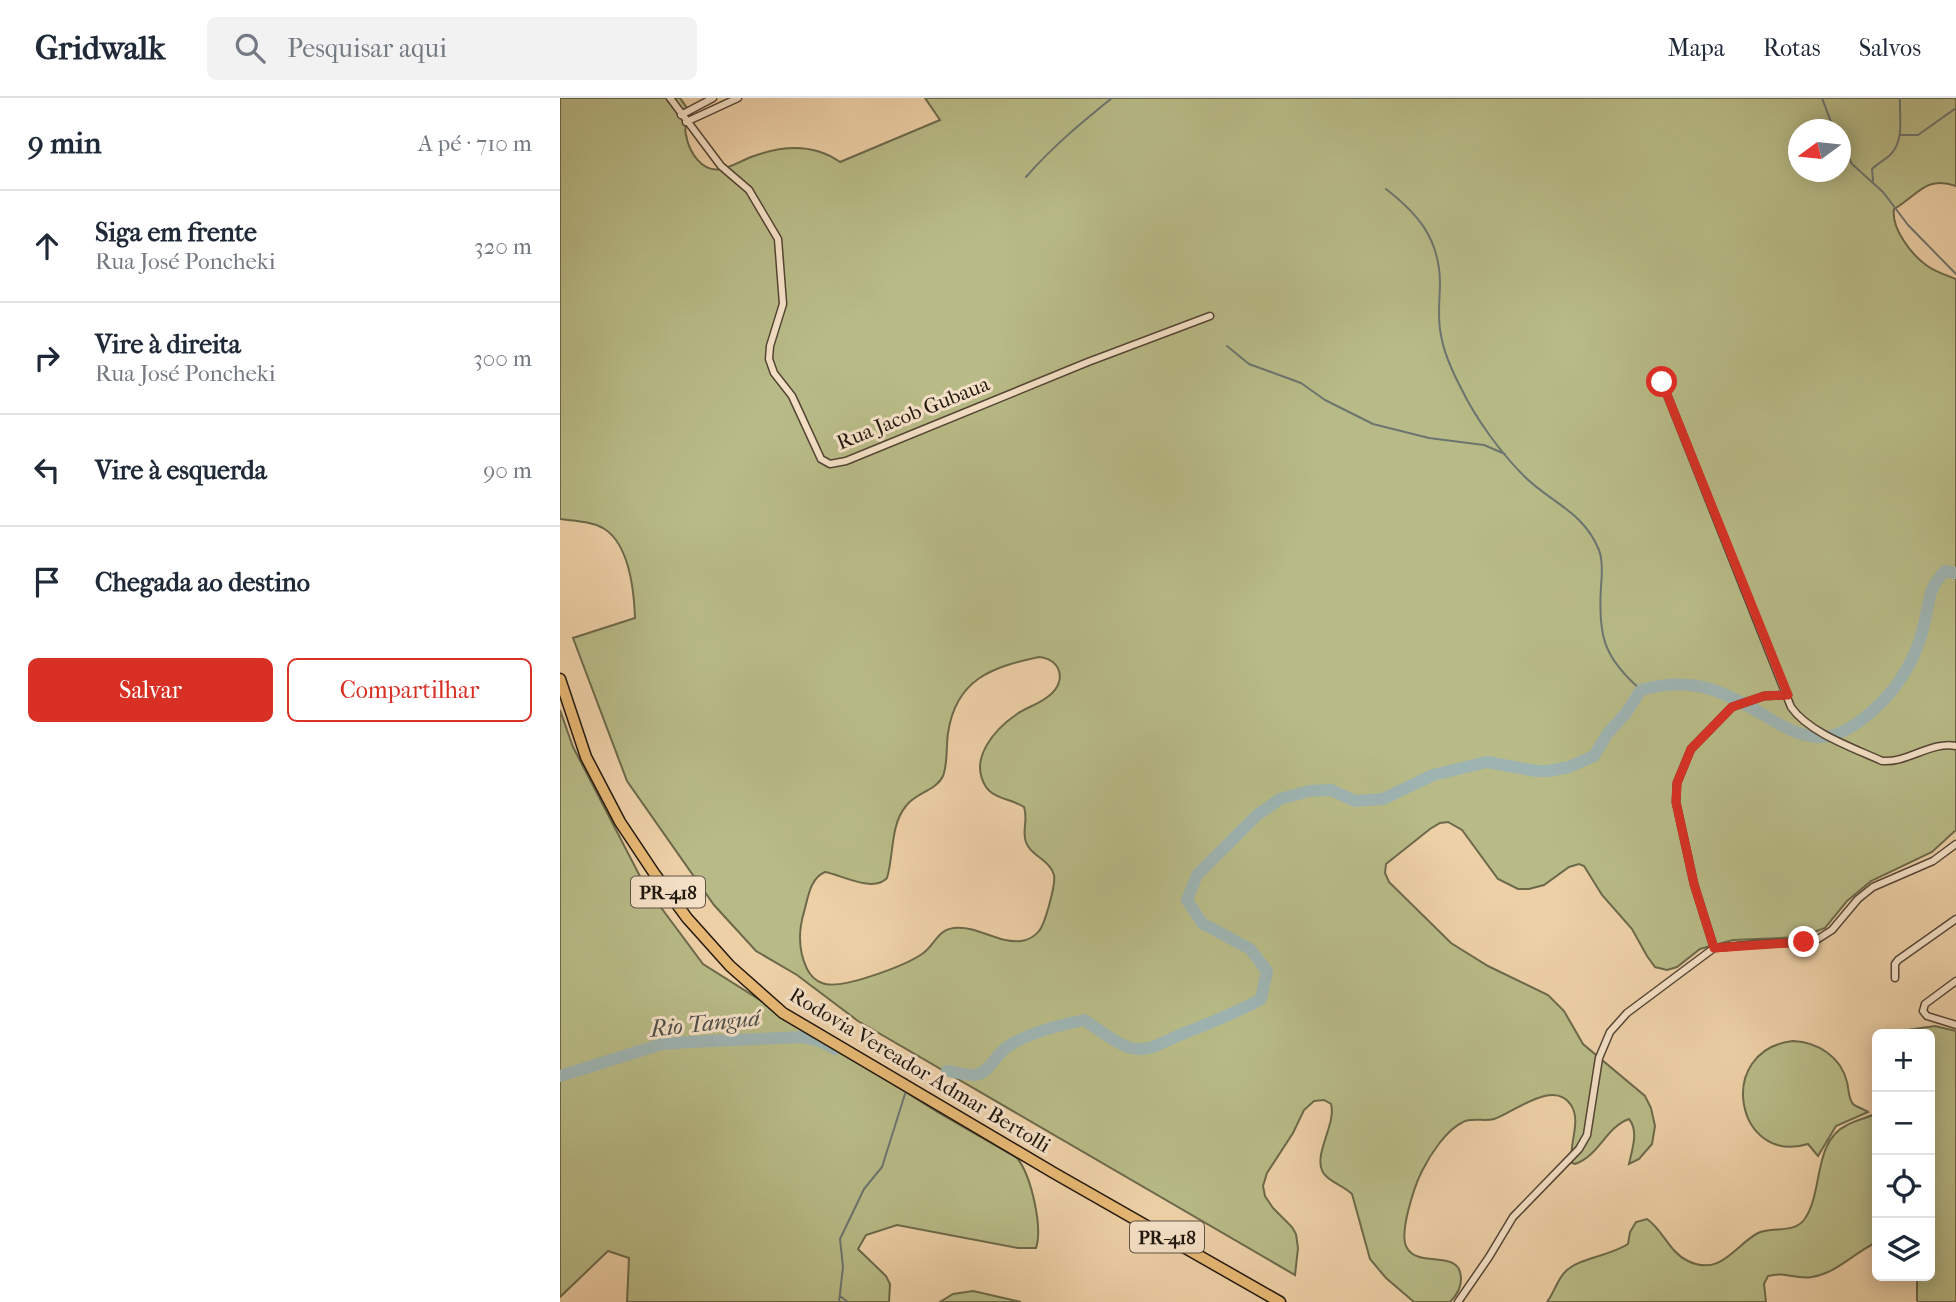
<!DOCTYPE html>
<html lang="pt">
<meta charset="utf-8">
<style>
body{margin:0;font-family:"IM FELL French Canon",serif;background:#f2f2f3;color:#1f2937}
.controls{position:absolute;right:21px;bottom:21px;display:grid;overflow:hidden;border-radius:10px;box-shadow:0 4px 18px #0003}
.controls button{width:63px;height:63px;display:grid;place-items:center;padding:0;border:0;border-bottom:2px solid #e0e1e3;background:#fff;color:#1f2937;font:35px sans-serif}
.compass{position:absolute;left:1228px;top:21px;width:63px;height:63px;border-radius:50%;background:#fff;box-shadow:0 4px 18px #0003;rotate:255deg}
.stop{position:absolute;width:21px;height:21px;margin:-16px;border:5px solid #d93025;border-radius:50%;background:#fff}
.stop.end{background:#d93025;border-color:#fff;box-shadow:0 2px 7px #0008}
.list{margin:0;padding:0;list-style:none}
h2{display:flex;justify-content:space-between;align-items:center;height:91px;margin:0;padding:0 28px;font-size:30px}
h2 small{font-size:23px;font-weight:400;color:#747a83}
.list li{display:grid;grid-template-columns:46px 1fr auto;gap:21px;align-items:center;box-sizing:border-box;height:112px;padding:0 28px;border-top:2px solid #e0e1e3}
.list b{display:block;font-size:26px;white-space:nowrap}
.list p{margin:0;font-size:23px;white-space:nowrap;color:#747a83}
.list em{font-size:23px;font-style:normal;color:#747a83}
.actions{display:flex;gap:14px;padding:21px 28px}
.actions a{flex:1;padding:16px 0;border:2px solid #d93025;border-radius:10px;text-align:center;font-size:24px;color:#d93025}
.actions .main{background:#d93025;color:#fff}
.icon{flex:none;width:38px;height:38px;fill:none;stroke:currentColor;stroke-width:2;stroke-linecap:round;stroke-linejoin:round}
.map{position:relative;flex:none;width:1396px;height:1204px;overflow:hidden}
header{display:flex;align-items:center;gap:42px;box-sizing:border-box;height:98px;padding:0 35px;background:#fff;border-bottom:2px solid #e0e1e3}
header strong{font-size:33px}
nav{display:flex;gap:38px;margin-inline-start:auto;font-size:24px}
.search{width:490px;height:63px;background:#f2f2f3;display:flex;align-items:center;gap:18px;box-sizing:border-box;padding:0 24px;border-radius:10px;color:#747a83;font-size:26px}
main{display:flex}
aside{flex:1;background:#fff}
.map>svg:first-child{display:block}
.green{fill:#b8bb87;stroke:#6c694b;stroke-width:2;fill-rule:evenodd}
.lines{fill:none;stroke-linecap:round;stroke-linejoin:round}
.stream{stroke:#6c7571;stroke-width:2}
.river{stroke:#9eb4b2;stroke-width:12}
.minor-casing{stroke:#544535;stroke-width:9}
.trunk-casing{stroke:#20170f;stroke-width:13}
.minor{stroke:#f4e0c6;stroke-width:6}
.trunk{stroke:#e7b874;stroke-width:10}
.route{stroke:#d93025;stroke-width:9}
.labels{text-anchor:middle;stroke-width:6;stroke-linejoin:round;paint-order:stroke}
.shield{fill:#f4e0c6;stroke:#605346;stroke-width:2}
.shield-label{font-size:19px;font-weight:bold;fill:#20170f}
.street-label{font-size:21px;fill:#20170f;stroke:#f4e0c6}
.water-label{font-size:23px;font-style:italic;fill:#4c4e48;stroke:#f4e0c6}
</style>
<header>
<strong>Gridwalk</strong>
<div class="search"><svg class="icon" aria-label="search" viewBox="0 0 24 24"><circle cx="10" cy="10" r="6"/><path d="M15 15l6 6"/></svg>Pesquisar aqui</div>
<nav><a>Mapa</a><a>Rotas</a><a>Salvos</a></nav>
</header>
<main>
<aside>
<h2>9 min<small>A pé · 710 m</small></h2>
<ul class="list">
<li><svg class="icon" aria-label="ahead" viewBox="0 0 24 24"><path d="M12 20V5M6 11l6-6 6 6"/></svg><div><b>Siga em frente</b><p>Rua José Poncheki</p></div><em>320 m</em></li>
<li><svg class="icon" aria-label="right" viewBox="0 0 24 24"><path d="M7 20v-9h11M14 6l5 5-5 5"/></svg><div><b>Vire à direita</b><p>Rua José Poncheki</p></div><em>300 m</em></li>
<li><svg class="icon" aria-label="left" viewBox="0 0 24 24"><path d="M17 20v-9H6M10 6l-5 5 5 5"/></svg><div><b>Vire à esquerda</b></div><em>90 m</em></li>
<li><svg class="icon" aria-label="arrive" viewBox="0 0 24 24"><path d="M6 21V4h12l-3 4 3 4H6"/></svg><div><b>Chegada ao destino</b></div></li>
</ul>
<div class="actions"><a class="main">Salvar</a><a>Compartilhar</a></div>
</aside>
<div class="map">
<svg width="1396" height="1204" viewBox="0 0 1396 1204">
<rect width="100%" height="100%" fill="#eed0a7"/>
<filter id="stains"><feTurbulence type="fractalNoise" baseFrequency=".00286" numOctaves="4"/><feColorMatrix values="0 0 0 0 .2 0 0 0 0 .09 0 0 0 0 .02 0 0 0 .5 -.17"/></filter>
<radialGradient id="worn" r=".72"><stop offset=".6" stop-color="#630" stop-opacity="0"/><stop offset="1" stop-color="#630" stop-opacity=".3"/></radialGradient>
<path class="green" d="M0,0H120L127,10C127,18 124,29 126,37C129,54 142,75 161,71C172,69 181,63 191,59C220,48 253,45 280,64L380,22L365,0H1396V88C1366,77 1358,97 1334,111C1331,130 1351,156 1366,167C1375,174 1386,177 1396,181V732L1372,754L1311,783L1287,803L1265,830L1241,839L1173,842L1147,849L1140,851L1117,869L1107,872L1095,869L1087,858L1072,831L1042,797L1024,768L1019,766L1009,769L984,787L969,791H958L938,781L902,732L888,724L880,725L870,731L826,766L825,775L829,784L891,845L928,868L988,897L1004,913L1023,946L1085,998L1091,1010L1095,1028L1092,1046L1079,1061L1069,1066C1072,1052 1079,1033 1069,1021C1046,1029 1039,1058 1015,1066L1012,1065C1008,1047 1022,1024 1011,1007C994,980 953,1015 934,1021C924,1024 912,1019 903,1024C886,1032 870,1057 862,1073C855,1087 838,1136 847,1150C859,1171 901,1150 901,1181C901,1190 896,1198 890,1204H854L826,1180L810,1161L792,1096C784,1088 772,1085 765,1077C750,1060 777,1027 771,1006L764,1002L754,1003L744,1012L733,1035L707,1075L703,1088L705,1098L713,1110L732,1129L736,1136L738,1150L735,1177L298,923L237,877L196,853L154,807L67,683L13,540L75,520C74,493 70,446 43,430C30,423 14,423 0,421ZM1238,32H1280V74H1238ZM479,559C501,561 507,583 490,597C480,606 467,609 457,616C435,631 408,661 426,689C434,701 452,701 464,709C468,721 463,729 465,740C467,757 490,761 494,777C496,786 485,826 479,833C475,838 468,842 461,843C438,846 417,827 394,830C377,832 375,847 362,856C346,867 280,893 262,885C256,883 250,877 247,871C238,852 238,834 244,814C248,800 250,780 265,774C282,777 313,795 327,780C334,757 330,727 346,708C355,695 376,693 383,678C388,665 386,648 388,635C396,581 432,569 479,559Z
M0,612L13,649L85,788L143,866L379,1015L457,1060C471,1077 483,1129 476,1150H458L337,1127L306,1137L298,1151L326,1178L330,1186L329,1204H67L69,1160L48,1153L0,1199Z
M1375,928L1396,933V1204H1358L1357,1202V1178H1370V936H1342L1340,933Z
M1233,943C1258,944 1281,959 1287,984C1289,991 1288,1000 1293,1006C1296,1009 1304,1011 1308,1014L1276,1028L1258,1058L1248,1046C1176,1068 1154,952 1233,943Z
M1317,1015V1144C1295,1154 1277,1175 1252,1179C1235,1182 1226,1173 1208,1178L1204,1186L1206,1204H987C994,1195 997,1182 1005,1174C1020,1159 1048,1159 1068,1146L1070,1134L1076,1124L1087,1121C1103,1132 1110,1155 1128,1163C1161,1179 1175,1147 1198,1135C1212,1128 1233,1136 1244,1122C1264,1095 1252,1044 1287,1027C1296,1022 1307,1020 1317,1015Z
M413,1193L461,1204H380L393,1196Z"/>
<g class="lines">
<path class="stream" d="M1262,0L1274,32
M1340,37H1358L1396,10
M1280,44L1292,66L1323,94L1348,127L1396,176
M466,79C492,49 521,25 552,0
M1313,83L1312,71C1318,65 1325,62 1330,57C1345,43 1339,18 1340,0
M826,91C858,116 879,140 880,184C880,201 877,220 881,237C884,256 893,275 902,292C916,321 941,355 964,378C991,405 1023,413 1039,452C1043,462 1042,478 1041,489C1038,537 1043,559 1081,592
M667,248L689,266L741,285L765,302L813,326L869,340L924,347L945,356
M280,1198L288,1204
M279,1204L283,1169L280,1141L304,1091L322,1069L345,996"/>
<path class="river" d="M387,973C396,974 406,977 414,977C429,976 435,957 447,949C470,934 497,928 524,922C537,930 556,946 571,950C591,955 609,940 627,934C653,924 676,915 701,901L707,873L690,851L642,825L627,802L637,777L696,718L720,701L749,693L771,692L795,703L823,701L873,677L927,664L976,673H988L1009,669L1034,658L1048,635L1066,615L1081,592C1131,578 1160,591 1202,616C1220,627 1239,639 1261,639C1276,639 1289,631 1300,623C1334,598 1357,563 1365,522C1370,500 1368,491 1385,473L1396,475
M0,978L102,946L130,944L242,939L262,944L275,951"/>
<g class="minor-casing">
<path id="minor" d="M110,0L161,68L189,92L218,141L223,206L210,248L209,261L214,275L232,298L261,361L270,366L286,363L528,264L650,218
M121,17L153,0
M126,24L178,0
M1102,284L1231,609C1249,635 1294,650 1322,663C1348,665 1371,643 1396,648
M1154,850L1134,786L1116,704L1117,685L1131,651L1172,609L1204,598L1228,597
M1335,880V866L1338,862L1396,821
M1396,883L1365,906L1363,913L1367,918L1396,927
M898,1204L929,1159L953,1119L1019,1051L1027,1037L1039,960L1050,934L1067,915L1154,850L1197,846L1244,844L1258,841L1272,832L1298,801L1313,789L1373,763L1396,746"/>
</g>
<g class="trunk-casing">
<path id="trunk" d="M0,581L26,659L60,724L94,775L127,820L170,868L223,915L494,1075L720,1204"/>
</g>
<use href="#minor" class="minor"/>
<use href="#trunk" class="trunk"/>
</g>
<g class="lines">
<path class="route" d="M1102,284L1228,597L1204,598L1172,609L1131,651L1117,685L1116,704L1134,786L1154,850L1244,844"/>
</g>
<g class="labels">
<g class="shield">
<rect x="71" y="778.5" width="74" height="31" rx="5"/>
<rect x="570" y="1123.5" width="74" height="31" rx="5"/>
</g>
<g class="shield-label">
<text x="108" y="801">PR-418</text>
<text x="607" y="1146">PR-418</text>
</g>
<g class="street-label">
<text transform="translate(353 315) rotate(-22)" y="7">Rua Jacob Gubaua</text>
<text transform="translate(360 972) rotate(31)" y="7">Rodovia Vereador Admar Bertolli</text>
</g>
<g class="water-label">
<text transform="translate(145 925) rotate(-6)" y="8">Rio Tanguá</text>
</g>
</g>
<rect width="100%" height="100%" filter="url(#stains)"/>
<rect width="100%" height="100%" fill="url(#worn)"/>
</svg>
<div class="controls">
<button>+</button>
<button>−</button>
<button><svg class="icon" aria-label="locate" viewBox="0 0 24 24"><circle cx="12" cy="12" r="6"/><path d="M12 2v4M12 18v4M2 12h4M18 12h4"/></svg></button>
<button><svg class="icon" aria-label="layers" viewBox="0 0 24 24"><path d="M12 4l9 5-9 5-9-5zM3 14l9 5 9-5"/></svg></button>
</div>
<svg class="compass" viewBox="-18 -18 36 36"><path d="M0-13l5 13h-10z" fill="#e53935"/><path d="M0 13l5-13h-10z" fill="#747a83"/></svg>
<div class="stop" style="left:1102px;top:284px"></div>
<div class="stop end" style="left:1244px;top:844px"></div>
</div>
</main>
